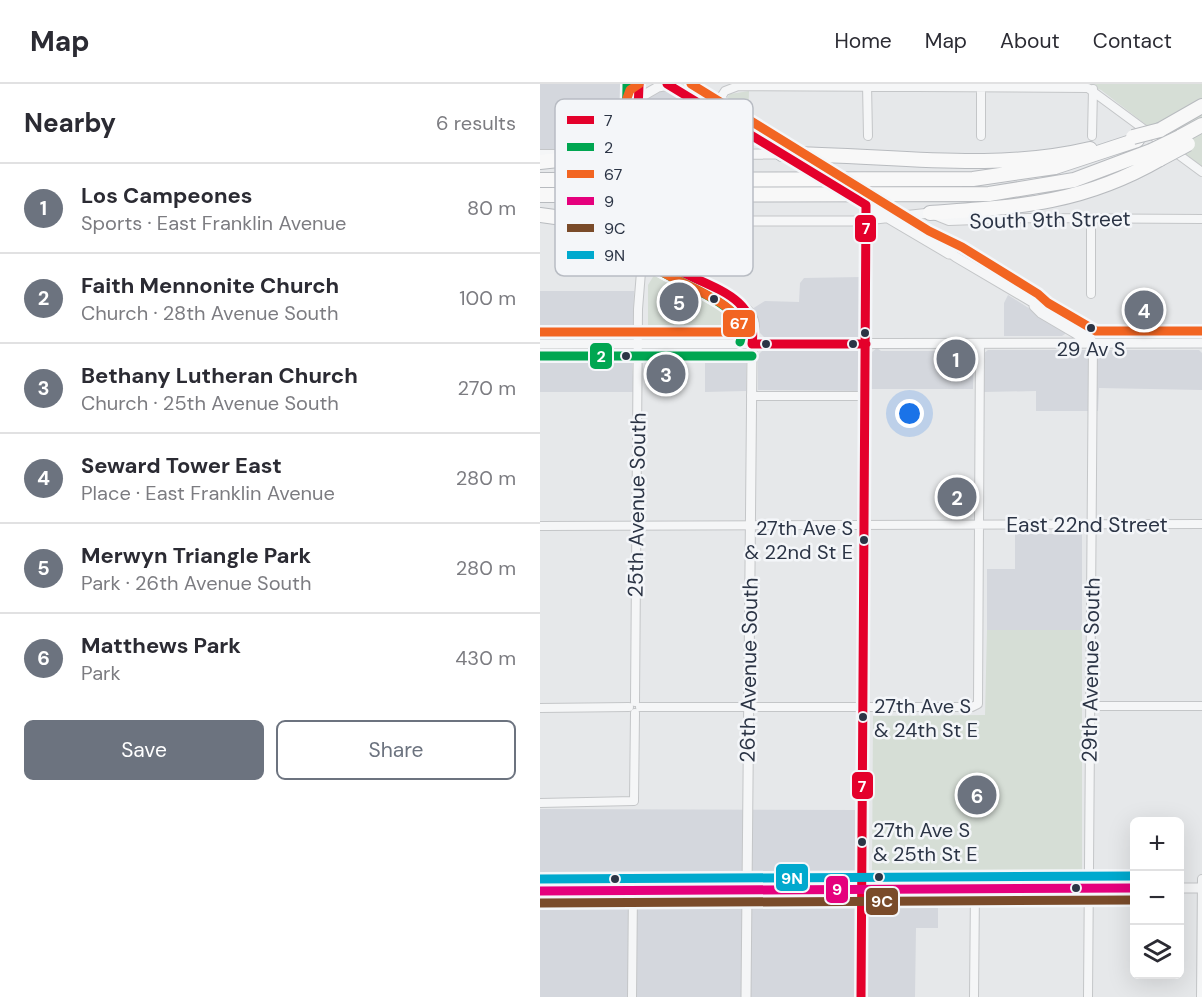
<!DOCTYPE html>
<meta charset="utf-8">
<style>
body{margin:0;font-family:"DM Sans",sans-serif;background:#f7f7f7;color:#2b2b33}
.controls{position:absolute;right:18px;bottom:18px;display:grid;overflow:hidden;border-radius:9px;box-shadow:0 6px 24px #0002}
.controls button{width:54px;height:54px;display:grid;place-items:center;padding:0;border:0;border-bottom:2px solid #e1e1e2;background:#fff;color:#2b2b33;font:30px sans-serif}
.you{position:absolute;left:370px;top:330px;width:21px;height:21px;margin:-15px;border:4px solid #fff;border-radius:50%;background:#1a73e8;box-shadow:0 0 0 9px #1a73e833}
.badge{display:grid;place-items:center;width:39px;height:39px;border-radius:50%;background:#6c737f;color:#fff;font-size:20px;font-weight:700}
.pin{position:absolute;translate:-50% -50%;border:3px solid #fff;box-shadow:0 2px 6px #0006}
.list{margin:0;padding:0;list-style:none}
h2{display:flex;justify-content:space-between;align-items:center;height:78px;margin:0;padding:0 24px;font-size:26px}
h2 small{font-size:20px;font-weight:400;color:#7c7c81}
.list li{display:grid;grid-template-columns:39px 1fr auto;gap:18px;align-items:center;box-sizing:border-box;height:90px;padding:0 24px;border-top:2px solid #e1e1e2}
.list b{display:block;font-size:22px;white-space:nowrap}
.list p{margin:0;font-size:20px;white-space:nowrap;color:#7c7c81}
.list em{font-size:20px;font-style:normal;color:#7c7c81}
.actions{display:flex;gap:12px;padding:18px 24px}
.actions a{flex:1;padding:14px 0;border:2px solid #6c737f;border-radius:9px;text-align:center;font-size:21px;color:#6c737f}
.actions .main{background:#6c737f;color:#fff}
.icon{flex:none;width:33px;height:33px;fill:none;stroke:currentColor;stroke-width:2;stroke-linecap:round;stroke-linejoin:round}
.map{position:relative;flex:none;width:662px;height:913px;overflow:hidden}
header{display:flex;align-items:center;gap:36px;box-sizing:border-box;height:84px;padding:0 30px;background:#fff;border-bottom:2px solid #e1e1e2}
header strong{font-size:28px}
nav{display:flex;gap:33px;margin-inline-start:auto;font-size:21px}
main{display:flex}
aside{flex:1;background:#fff}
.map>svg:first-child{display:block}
.built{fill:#d4d7dd}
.green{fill:#d6ded6}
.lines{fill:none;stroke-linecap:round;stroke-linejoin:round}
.minor-casing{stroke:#c4c6c8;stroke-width:10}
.tertiary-casing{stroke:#c4c6c8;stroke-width:11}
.motorway-casing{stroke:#b8bbbf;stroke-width:16}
.minor{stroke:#f5f6f7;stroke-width:8}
.tertiary{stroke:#f5f6f7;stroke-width:9}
.motorway{stroke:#f8f8f8;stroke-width:14}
.tertiary-bridge-casing{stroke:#c4c6c8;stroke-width:11;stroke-linecap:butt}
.motorway-bridge-casing{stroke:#b8bbbf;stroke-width:16;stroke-linecap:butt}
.tertiary-bridge{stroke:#f5f6f7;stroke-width:9}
.motorway-bridge{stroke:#f8f8f8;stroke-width:14}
.bus-1-casing{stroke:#f4f6f9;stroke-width:14}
.bus-2-casing{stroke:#f4f6f9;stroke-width:14}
.bus-3-casing{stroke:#f4f6f9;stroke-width:14}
.bus-4-casing{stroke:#f4f6f9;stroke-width:14}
.bus-5-casing{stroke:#f4f6f9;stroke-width:14}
.bus-6-casing{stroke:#f4f6f9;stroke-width:14}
.bus-1{stroke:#e4002b;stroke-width:9}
.bus-2{stroke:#00a651;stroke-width:9}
.bus-3{stroke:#f26522;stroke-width:9}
.bus-4{stroke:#e5007d;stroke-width:9}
.bus-5{stroke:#7a4b2a;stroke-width:9}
.bus-6{stroke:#00a9ce;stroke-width:9}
.bus-dot{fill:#2b3445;stroke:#f4f6f9;stroke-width:2}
.labels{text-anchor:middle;stroke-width:5;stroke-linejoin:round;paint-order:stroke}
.bus-label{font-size:20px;fill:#2b3445;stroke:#f4f6f9;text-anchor:start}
.street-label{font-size:21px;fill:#2b3445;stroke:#f4f6f9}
.key{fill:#f4f6f9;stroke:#b8bcc3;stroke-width:1.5}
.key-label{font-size:16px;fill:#2b3445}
.line-badge{stroke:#f4f6f9;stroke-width:2}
.badge-label{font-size:16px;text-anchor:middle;font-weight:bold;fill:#fff}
</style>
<header>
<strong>Map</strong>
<nav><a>Home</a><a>Map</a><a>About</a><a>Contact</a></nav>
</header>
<main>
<aside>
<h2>Nearby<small>6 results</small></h2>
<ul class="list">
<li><span class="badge">1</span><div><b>Los Campeones</b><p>Sports · East Franklin Avenue</p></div><em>80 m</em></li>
<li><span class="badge">2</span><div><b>Faith Mennonite Church</b><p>Church · 28th Avenue South</p></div><em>100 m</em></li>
<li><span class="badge">3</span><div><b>Bethany Lutheran Church</b><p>Church · 25th Avenue South</p></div><em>270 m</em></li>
<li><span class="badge">4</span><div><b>Seward Tower East</b><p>Place · East Franklin Avenue</p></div><em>280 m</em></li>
<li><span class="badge">5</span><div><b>Merwyn Triangle Park</b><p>Park · 26th Avenue South</p></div><em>280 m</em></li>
<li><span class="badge">6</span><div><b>Matthews Park</b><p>Park</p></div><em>430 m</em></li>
</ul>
<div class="actions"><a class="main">Save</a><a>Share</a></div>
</aside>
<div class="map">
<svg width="662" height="913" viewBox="0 0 662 913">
<rect width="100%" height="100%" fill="#e6e8ea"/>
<path class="built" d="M0,0H91L93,66H0Z
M119,5L127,6L209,55V63H109L106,13Z
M321,193L322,247L319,254L224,253L220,249L212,225L225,217L259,218L260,199L264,194Z
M0,207H94L93,250L89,254H0Z
M468,211L525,247V250L522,252H464V219Z
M337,264L341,267H432L434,270L433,305H331L332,268Z
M320,265L322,271L318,307L218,306V271L222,267Z
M0,266H91L94,308H0Z
M448,266H659L662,269V306L559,304L558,327H496V307L444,308V269Z
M165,267L206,268V307L165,308Z
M475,450H542V546H447V485H475Z
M0,725L315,726L316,810L398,811V844H376L375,913H0Z"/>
<path class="green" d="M546,0H662V84L561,6Z
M209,7L208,40L181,21L190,10Z
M116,188L191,230L202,246L200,251H108V201Z
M447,546H542V793L332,795L333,632L445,631Z"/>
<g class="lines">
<g class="minor-casing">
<path id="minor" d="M327,0L328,52
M172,27L185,7L198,2L548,4L662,88
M441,52V4
M552,52L553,5
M0,70H18
M394,131L409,137L488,134L662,135
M551,134V210
M211,312H325
M0,442L662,440
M95,618L98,225L101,188
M550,622H662
M100,623H432L438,620L440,260
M0,624L89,623
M0,719L94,717L95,629
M92,913L93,806
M321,913L326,121
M434,913L435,805
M548,913L553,259
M661,913L662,795"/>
</g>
<g class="tertiary-casing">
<path id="tertiary" d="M127,0L242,71
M99,14L118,3L129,1
M64,71L242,70
M99,75V0
M326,121L409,170
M99,129C99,140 102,155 109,164C124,182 175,204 198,217C221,235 214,245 212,269L206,913
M44,137H317L390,129
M99,137L94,149L101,166L114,179L197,226L205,238L212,260
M356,138L372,142L416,173L545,249L553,259
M494,222L501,229L547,256
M0,260L662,259
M640,804H662
M0,807L594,804"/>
</g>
<g class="motorway-casing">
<path id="motorway" d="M620,46L662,22
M640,53L662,41
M242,70C345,70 449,89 550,65
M0,78L64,71
M0,96L433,95L515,83L597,56
M0,111L449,110L534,96L611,67
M390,129C478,123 542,120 620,75
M0,131L44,137"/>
</g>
<use href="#minor" class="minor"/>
<use href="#tertiary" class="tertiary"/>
<use href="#motorway" class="motorway"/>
<g class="tertiary-bridge-casing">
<path id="tertiary-bridge" d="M252,77L326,121
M99,78V129"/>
</g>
<g class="motorway-bridge-casing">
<path id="motorway-bridge" d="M593,53L620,46
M611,67L640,53
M620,75L648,60"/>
</g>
<use href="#tertiary-bridge" class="tertiary-bridge"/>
<use href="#motorway-bridge" class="motorway-bridge"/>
<g class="bus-1-casing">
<path id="bus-1" d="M99,0C98,42 90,118 105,156C125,203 222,194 212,260H326
M127,0L326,121L321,913"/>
</g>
<g class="bus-2-casing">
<path id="bus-2" d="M87,0C87,38 77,149 103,175C123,195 198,216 202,245C203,249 201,254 200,258
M0,272H212"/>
</g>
<g class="bus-3-casing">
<path id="bus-3" d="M151,0L389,147L422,163L498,210L508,219L556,247H662
M0,248H202C201,211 114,198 96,165C79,133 87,53 87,14L90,6L99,0"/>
</g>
<g class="bus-4-casing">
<path id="bus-4" d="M0,807L594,804"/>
</g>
<g class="bus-5-casing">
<path id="bus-5" d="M0,819L594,816"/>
</g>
<g class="bus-6-casing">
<path id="bus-6" d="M0,795L594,792"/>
</g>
<use href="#bus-1" class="bus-1"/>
<use href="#bus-2" class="bus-2"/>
<use href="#bus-3" class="bus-3"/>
<use href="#bus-4" class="bus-4"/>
<use href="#bus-5" class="bus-5"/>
<use href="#bus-6" class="bus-6"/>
</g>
<g class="bus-dot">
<circle cx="174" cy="215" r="5"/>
<circle cx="551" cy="244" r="5"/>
<circle cx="325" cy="249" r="5"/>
<circle cx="226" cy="260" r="5"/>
<circle cx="313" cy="260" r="5"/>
<circle cx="86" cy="272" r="5"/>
<circle cx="324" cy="456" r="5"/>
<circle cx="323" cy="633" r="5"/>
<circle cx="322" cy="758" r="5"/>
<circle cx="339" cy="793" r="5"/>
<circle cx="75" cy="795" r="5"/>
<circle cx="536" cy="804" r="5"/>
</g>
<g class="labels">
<g class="bus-label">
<text x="551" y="272" text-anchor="middle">29 Av S</text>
<text x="313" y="451" text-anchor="end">27th Ave S<tspan x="313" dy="24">&amp; 22nd St E</tspan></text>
<text x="334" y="629">27th Ave S<tspan x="334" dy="24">&amp; 24th St E</tspan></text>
<text x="333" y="753">27th Ave S<tspan x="333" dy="24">&amp; 25th St E</tspan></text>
</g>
<g class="street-label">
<text transform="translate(510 136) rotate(-1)" y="7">South 9th Street</text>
<text transform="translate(97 421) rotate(-89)" y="7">25th Avenue South</text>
<text x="547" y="448">East 22nd Street</text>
<text transform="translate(209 586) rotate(-89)" y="7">26th Avenue South</text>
<text transform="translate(551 586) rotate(-89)" y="7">29th Avenue South</text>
</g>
</g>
<rect x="15" y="15" width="198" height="177" rx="9" class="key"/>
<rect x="27" y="32" width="27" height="8" fill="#e4002b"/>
<rect x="27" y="59" width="27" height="8" fill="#00a651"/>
<rect x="27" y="86" width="27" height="8" fill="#f26522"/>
<rect x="27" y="113" width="27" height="8" fill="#e5007d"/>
<rect x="27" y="140" width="27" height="8" fill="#7a4b2a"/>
<rect x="27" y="167" width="27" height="8" fill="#00a9ce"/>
<g class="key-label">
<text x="64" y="42">7</text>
<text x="64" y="69">2</text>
<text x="64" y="96">67</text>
<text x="64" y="123">9</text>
<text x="64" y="150">9C</text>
<text x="64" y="177">9N</text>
</g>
<g class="line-badge">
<rect x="314" y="130" width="23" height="29" rx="6" fill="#e4002b"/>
<rect x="182" y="225" width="34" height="29" rx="6" fill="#f26522"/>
<rect x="49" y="258" width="24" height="28" rx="6" fill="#00a651"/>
<rect x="311" y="687" width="23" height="29" rx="6" fill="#e4002b"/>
<rect x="235" y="779" width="34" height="29" rx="6" fill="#00a9ce"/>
<rect x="285" y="791" width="24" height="29" rx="6" fill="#e5007d"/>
<rect x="325" y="803" width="34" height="29" rx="6" fill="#7a4b2a"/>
</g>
<g class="badge-label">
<text x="326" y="150">7</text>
<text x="199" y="245">67</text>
<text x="61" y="278">2</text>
<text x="322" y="708">7</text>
<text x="252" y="800">9N</text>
<text x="297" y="811">9</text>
<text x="342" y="823">9C</text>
</g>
</svg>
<div class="controls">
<button>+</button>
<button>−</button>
<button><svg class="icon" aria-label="layers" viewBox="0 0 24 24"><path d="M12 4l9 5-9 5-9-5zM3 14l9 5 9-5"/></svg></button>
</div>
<div class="you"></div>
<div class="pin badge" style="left:416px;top:275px">1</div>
<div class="pin badge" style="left:417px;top:413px">2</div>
<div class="pin badge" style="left:126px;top:290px">3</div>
<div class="pin badge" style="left:604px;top:226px">4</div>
<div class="pin badge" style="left:139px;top:218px">5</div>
<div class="pin badge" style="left:437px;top:711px">6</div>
</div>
</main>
